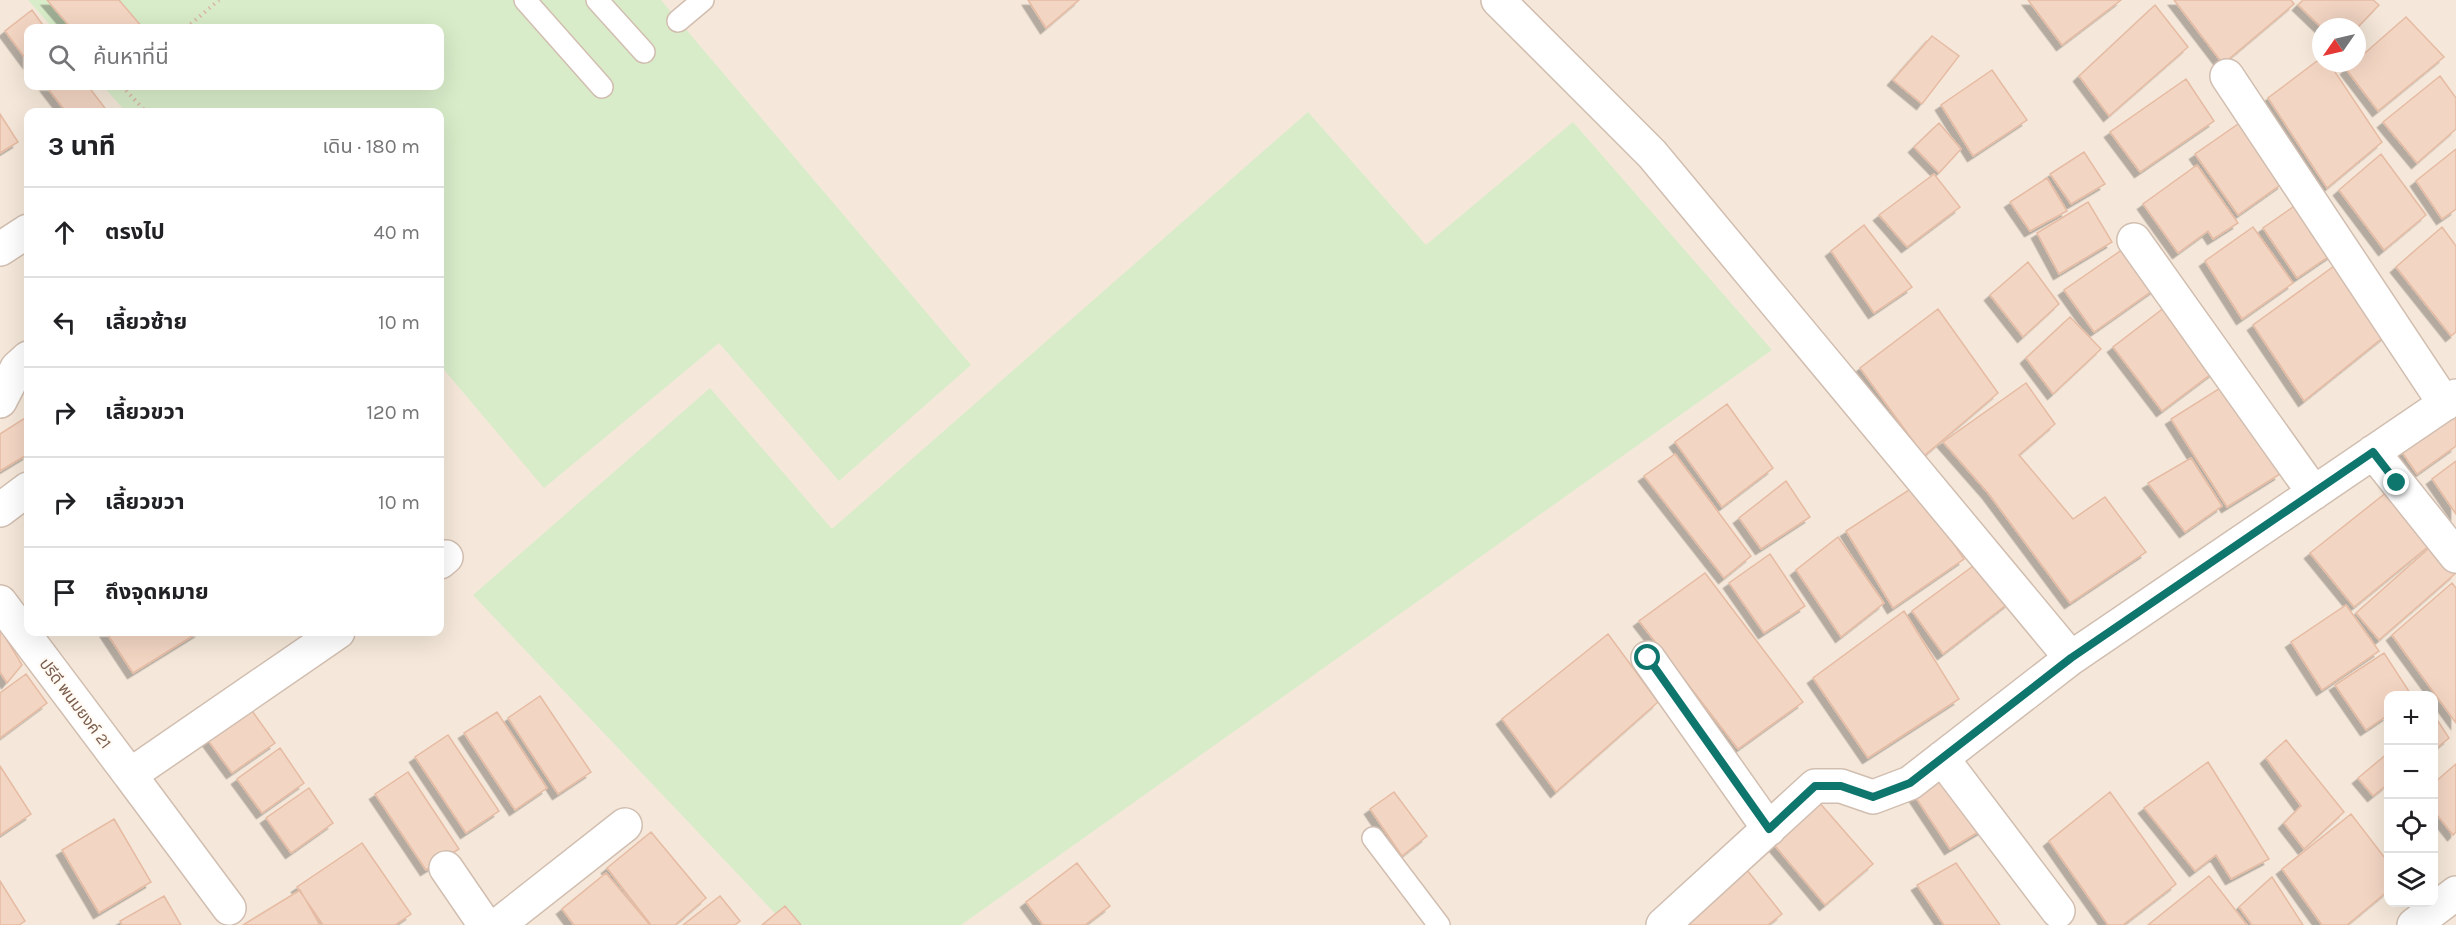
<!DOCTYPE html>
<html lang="th">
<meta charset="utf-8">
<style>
body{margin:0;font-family:Karla,"Noto Sans Thai",sans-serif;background:#f2f2f2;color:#202124}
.controls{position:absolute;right:18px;bottom:18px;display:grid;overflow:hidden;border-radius:12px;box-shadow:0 6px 24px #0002}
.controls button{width:54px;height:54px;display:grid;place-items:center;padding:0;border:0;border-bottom:2px solid #e0e0e0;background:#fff;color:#202124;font:30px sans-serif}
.compass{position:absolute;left:2312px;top:18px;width:54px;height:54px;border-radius:50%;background:#fff;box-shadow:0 6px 24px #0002;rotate:236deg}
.stop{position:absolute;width:18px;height:18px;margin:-14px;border:4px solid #0f766e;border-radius:50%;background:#fff}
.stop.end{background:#0f766e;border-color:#fff;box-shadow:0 2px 6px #0008}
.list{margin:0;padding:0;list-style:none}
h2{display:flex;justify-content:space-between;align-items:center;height:78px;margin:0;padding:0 24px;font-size:26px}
h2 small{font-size:20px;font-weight:400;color:#757577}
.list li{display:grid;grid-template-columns:39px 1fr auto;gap:18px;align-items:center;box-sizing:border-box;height:90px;padding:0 24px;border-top:2px solid #e0e0e0}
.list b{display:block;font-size:22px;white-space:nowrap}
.list em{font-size:20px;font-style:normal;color:#757577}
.icon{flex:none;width:33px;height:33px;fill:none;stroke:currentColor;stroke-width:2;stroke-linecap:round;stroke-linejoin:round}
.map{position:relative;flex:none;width:2456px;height:925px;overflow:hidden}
.search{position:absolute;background:#fff;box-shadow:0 6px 24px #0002;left:24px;top:24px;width:420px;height:66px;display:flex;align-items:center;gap:15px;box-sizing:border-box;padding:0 21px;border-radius:12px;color:#757577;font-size:22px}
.panel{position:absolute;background:#fff;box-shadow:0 6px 24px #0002;left:24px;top:108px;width:420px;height:528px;border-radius:12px}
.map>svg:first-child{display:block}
.residential{fill:#f5e8da;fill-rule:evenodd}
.green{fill:#d8ecc9}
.building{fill:#f3d5c3;stroke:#e6bba3;stroke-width:1.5;filter:url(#shadow)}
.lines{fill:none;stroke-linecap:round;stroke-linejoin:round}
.service-casing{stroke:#d1beb0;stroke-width:24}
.minor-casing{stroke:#d1beb0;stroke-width:36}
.path{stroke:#d9b8a5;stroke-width:4;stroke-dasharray:1.5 4.5;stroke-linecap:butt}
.service{stroke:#fff;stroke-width:21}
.minor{stroke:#fff;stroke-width:33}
.route{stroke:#0f766e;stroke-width:8}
.labels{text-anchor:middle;stroke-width:4.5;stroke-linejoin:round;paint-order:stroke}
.street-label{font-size:16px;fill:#7a5c4d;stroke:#fffaf3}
</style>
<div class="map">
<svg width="2456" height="925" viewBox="0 0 2456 925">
<defs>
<filter id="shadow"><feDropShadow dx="-5.5" dy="5.5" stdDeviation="0" flood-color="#0004"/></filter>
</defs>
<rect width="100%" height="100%" fill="#fdf6ec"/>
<path class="residential" d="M0,0H2456V925H0ZM2321,27H2357V63H2321ZM28,28H440V86H28ZM28,112H440V632H28ZM2388,696H2434V902H2388Z"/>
<path class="green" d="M28,0H661L971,365L839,481L719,343L544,488L440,365V112H126L103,86H440V28H53Z
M1308,112L1426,245L1573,122L1772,350L961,925H786L473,595L710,388L832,529Z"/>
<path class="building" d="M47,0H119L143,28H71Z
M1028,0H1079L1046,28Z
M2028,0H2121L2062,45Z
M2174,0H2291L2294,4L2223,64Z
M2303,0H2373L2379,5L2357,28L2321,27L2298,5Z
M2155,5L2188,47L2109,116L2079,76Z
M32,10L45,28H28V62L5,31Z
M2406,17L2444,57L2378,111L2346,69L2353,63H2357V60Z
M1932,36L1959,56L1922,104L1893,80Z
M2321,58V63H2329L2382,142L2327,188L2268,98Z
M1992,70L2027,120L1973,156L1941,105Z
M2440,76L2456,98V129L2417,163L2383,122Z
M2186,79L2214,121L2140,172L2110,132Z
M46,86H88L108,112H66Z
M0,114L18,142L0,153Z
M2241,122L2283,183L2238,215L2195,154Z
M1939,123L1961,149L1939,173L1914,147Z
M2456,149V209L2442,219L2416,181Z
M2084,152L2105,184L2071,204L2050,174Z
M2381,154L2426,215L2384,250L2339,190Z
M2197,165L2238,223L2213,239L2208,231L2178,253L2143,204Z
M1934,174L1960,207L1907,247L1879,215Z
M2047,178L2067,211L2030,231L2010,202Z
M2303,200L2338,250L2297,278L2263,228Z
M2088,202L2112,242L2059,274L2037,233Z
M1864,225L1912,287L1874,313L1831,251Z
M2253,227L2293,283L2242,319L2205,261Z
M2442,227L2456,246V332L2451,336L2396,267Z
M2126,247L2156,288L2094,332L2064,290Z
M2341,261L2391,331L2304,401L2253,325Z
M2028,262L2059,304L2023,337L1990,295Z
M2169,304L2219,368L2162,411L2113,347Z
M1938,309L1998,393L1924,456L1860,368Z
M2070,317L2101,349L2053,394L2026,358Z
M2026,383L2055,424L2019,455L2073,519L2105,497L2146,552L2070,603L1988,493L1943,442Z
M2225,385L2280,474L2227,507L2171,419Z
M1727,404L1773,468L1722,507L1675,442Z
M2456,404V446L2417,474L2397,445Z
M28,416V454L0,471V434Z
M1675,454L1751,556L1724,578L1644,476Z
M2191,458L2222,506L2185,532L2148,483Z
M2456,461V514L2432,479Z
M1786,481L1810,517L1761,549L1739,518Z
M1915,486L1964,559L1893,608L1846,531Z
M2392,488L2435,541L2354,607L2310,553Z
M1838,537L1884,603L1841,637L1796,570Z
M2436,542L2456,565V573L2379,640L2356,613Z
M1770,554L1805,606L1764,633L1729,583Z
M1976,564L2010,602L1943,654L1912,611Z
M1705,573L1803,702L1738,749L1639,621Z
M2452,583L2456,588V723L2392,635Z
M2346,605L2379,651L2322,690L2291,642Z
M1904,611L1959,699L1868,758L1813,678Z
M0,628L22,665L7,683L0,672Z
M106,632H199L133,673Z
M1608,634L1658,702L1556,792L1502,719Z
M2384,653L2412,696H2388V715L2366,730L2335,685Z
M26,674L47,703L0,738V693Z
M540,696L591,772L558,794L508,718Z
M250,708L275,743L232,773L207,739Z
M497,712L547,788L515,810L464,733Z
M2434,715L2449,738L2434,750Z
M448,735L499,811L466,833L415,757Z
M2286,740L2344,812L2304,849L2284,823L2301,806L2266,758Z
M280,748L304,783L262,813L237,779Z
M2388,753V784L2373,796L2358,778Z
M2208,762L2269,859L2231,879L2216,855L2195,871L2144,808Z
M2456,764V832L2453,835L2434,811V783Z
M0,766L31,814L0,835Z
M1942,771L1985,828L1950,849L1914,795Z
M408,772L459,849L426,870L375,794Z
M309,788L333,823L291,853L266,818Z
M1394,792L1427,836L1402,856L1370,809Z
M2110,792L2176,884L2123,925H2108L2049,841Z
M1818,801L1873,864L1825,905L1771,841Z
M2351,814L2388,862V891L2347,925H2322L2282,869Z
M114,819L151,882L99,913L62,850Z
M651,832L706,898L675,925H651L607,868Z
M362,843L411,914L395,925H323L297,887Z
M1077,863L1110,906L1085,925H1043L1026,902Z
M1956,863L2000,925H1944L1917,885Z
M1743,865L1782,914L1768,925H1668Z
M606,873L650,925H574L562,909Z
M2209,876L2247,925H2148Z
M2272,877L2303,925H2252L2239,907Z
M0,881L25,921L19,925H0Z
M300,890L320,925H243Z
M164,896L181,925H122L120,921Z
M720,896L740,921L735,925H683Z
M785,906L801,925H762Z"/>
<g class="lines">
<g class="service-casing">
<path id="service" d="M525,0L602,87
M597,0L644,52
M678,21L703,0
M1373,838L1439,925"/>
</g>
<g class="minor-casing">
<path id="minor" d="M1498,0L1652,154L2071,658
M2227,76L2445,404
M2134,240L2314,493
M0,249L28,231
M0,401L17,368L28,358
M2373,452L2456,556
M0,510L28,489
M440,562L446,557
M0,602L130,775
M1648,658L1769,829
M1942,758L2058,911
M446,868L485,925
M229,908L130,775L338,632
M498,925L625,825
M1663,925L1815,786H1841L1873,797L1910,783L2071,658L2456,396
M2414,925L2456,893"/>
</g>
<path class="path" d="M186,28L219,0
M122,86L146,112"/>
<use href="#service" class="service"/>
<use href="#minor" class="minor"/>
</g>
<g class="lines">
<path class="route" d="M1648,658L1769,829L1815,786H1841L1873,797L1910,783L2071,658L2373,452L2397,483"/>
</g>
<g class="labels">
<g class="street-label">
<text transform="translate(76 703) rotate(53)" y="6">ปรีดี พนมยงค์ 21</text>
</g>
</g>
</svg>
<div class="controls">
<button>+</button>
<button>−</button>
<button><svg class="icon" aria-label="locate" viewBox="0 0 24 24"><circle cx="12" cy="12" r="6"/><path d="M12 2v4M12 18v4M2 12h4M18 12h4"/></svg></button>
<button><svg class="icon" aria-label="layers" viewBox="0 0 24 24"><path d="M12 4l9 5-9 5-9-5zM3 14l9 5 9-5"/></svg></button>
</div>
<svg class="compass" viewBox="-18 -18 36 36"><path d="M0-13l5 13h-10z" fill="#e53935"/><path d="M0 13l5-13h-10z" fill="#757577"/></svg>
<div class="stop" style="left:1648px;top:658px"></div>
<div class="stop end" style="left:2397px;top:483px"></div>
<div class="search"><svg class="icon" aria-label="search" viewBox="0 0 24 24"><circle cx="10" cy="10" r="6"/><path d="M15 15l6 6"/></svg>ค้นหาที่นี่</div>
<section class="panel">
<h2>3 นาที<small>เดิน · 180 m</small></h2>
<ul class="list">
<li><svg class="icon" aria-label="ahead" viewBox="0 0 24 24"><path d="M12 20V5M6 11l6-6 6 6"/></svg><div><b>ตรงไป</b></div><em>40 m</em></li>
<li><svg class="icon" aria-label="left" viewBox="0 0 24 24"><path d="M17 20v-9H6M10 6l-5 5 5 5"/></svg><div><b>เลี้ยวซ้าย</b></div><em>10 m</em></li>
<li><svg class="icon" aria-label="right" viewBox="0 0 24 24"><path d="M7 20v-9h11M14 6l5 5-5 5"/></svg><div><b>เลี้ยวขวา</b></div><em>120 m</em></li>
<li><svg class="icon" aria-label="right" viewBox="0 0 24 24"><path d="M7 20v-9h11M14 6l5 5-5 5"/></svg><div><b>เลี้ยวขวา</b></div><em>10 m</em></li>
<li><svg class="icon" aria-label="arrive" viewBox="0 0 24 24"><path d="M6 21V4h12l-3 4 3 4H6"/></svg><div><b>ถึงจุดหมาย</b></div></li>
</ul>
</section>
</div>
